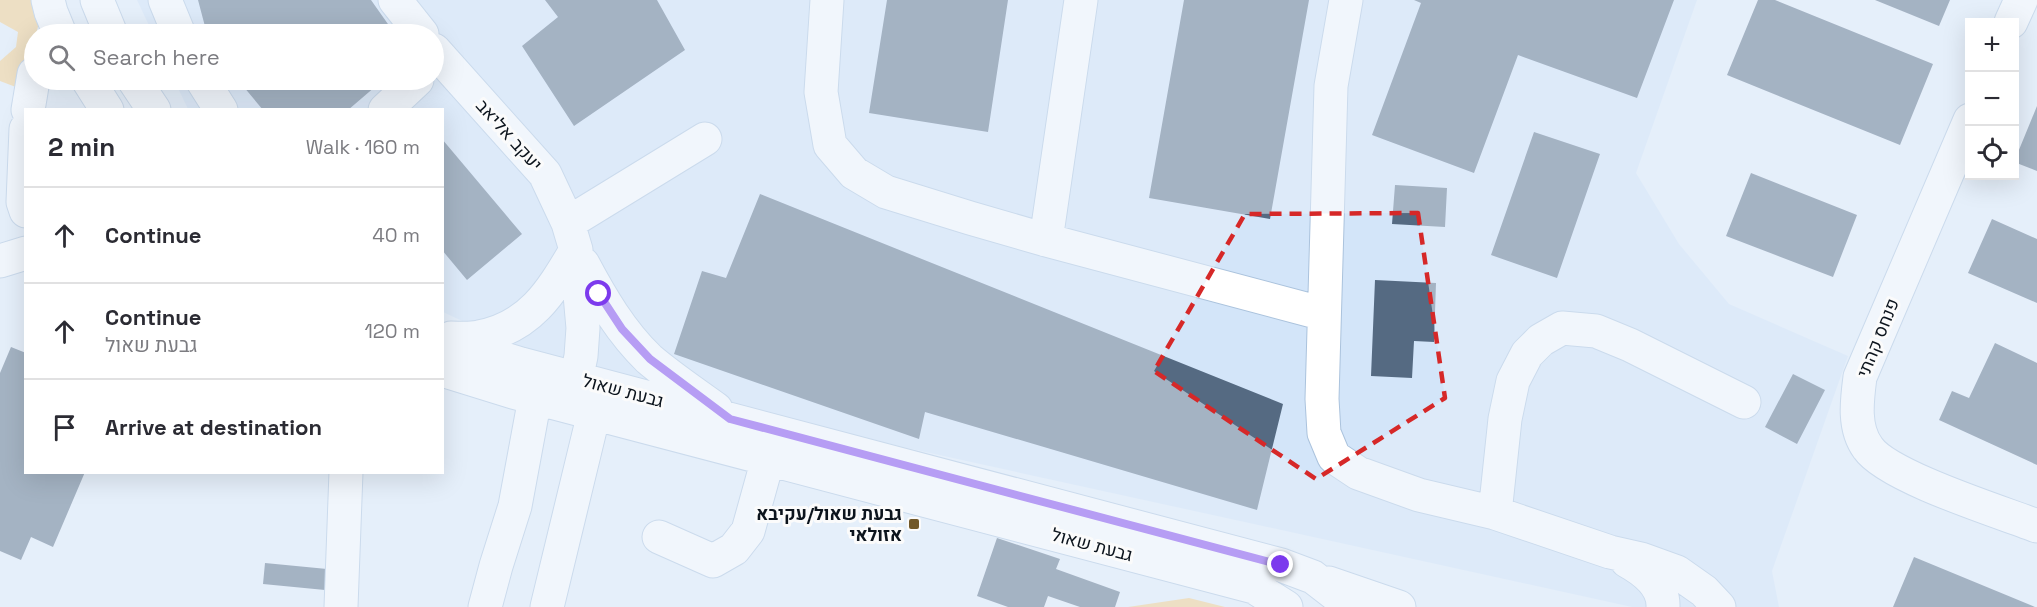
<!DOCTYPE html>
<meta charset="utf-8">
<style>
body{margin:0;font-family:"Space Grotesk",Heebo,sans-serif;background:#f7f7f7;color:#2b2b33}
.controls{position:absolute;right:18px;top:18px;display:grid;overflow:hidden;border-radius:0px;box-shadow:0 6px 24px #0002}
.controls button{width:54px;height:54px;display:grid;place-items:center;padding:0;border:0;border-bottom:2px solid #e1e1e2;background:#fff;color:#2b2b33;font:30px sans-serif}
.stop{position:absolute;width:18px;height:18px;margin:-14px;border:4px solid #7c3aed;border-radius:50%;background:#fff}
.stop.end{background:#7c3aed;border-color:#fff;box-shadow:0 2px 6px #0008}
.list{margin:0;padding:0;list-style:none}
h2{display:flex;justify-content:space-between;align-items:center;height:78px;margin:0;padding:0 24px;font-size:26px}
h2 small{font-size:20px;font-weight:400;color:#7c7c81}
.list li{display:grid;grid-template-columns:39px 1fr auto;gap:18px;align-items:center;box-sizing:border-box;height:96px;padding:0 24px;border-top:2px solid #e1e1e2}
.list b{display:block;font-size:22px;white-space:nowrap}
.list p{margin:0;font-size:20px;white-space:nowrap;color:#7c7c81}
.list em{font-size:20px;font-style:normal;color:#7c7c81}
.icon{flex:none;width:33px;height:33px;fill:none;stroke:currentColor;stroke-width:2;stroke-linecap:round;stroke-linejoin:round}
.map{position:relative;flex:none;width:2037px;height:607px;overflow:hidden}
.search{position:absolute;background:#fff;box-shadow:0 6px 24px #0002;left:24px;top:24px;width:420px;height:66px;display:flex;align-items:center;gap:15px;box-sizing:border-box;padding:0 21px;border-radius:33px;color:#7c7c81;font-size:22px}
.panel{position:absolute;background:#fff;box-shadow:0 6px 24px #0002;left:24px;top:108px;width:420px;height:366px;border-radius:0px}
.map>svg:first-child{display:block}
.built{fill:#d3e5f9}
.green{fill:#f5cd84}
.building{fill:#556a82}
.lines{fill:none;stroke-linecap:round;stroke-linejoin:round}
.minor-casing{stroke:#abc3dd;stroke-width:35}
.minor{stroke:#fff;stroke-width:33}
.route{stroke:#7c3aed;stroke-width:8}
.marked{fill:none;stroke:#d62828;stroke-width:4.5;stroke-dasharray:12 8;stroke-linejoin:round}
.poi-dot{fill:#715829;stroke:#fbfbfb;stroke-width:2}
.labels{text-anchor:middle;stroke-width:6;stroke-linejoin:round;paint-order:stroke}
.street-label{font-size:18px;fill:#0c141d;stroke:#fbfbfb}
.poi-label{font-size:18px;font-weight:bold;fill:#0c141d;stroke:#fbfbfb;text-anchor:end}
</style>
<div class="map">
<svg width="2037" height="607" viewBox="0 0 2037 607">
<rect width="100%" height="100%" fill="#e5effa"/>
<path class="built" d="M137,0H1697L1636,173L1679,244L1729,304L1848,356L1772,571L1779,607H1632L907,448L533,354L443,312L442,110L188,109L174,80H434V34H153Z"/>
<path class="green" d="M0,0H32L39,23L21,89L0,81V61L16,47L18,32L0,22Z
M1189,598L1225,607H1128Z"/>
<path class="building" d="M198,0H371L395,34H207Z
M545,0H657L685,50L574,126L522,46L558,17Z
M887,0H1008L988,132L869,113Z
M1184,0H1309L1270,219L1149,198Z
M1414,0H1674L1637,98L1518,55L1474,173L1372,135L1421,3Z
M1758,0H1775L1933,64L1900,145L1727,75Z
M1875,0H1950L1939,26Z
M238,80H383L348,110H263Z
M2037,106V171L2014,162Z
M1534,132L1600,154L1557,278L1491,255Z
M442,139L522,234L467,280L442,250Z
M1751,173L1857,215L1833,277L1726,236Z
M1395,185L1447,188L1445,227L1392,224Z
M760,194L1283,404L1257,510L925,412L919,439L674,354L702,271L726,278Z
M1992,219L2037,239V303L1968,273Z
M1375,280L1436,283L1434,342L1414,341L1412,378L1371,376Z
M1995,343L2037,363V465L1939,420L1952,391L1969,398Z
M11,347L26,353V472H85L53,547L31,537L21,560L0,551V373Z
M1793,374L1825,390L1797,444L1765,427Z
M997,538L1060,559L1056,569L1120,592L1115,607H1080L1048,596L1044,607H1008L977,596Z
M1914,557L2035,607H1893Z
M265,563L327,569L325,590L263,584Z"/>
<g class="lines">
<g class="minor-casing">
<path id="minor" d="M48,0L51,12L60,34
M97,0L111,34
M165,0L179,34
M395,0L422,34
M827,0L821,92L830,145L854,173L886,192L970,218L1046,240L1324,314
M1346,0L1331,86L1322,399L1324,433L1334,457L1358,473L1419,495L1495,513L1610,552L1641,559L1677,572L1704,591L1719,607
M2011,22L2021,0
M434,50L545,174L568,223L576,250L583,328L581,356L572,400
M88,80L107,110
M134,80L154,110
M202,80L221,110
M28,110L34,74
M385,110L417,80
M1970,120L1860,377C1857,400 1853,428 1868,448C1888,477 2001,512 2037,526
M26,129L23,202L26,211
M568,223L705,139
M1046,240L1081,0
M0,261L26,253
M583,264C601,298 621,332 649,359C670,377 694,393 716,409
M451,338C460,338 470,339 479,337C531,327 551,292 576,250
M442,340L521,364L1281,565L1313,577L1352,607
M442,370L513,392L1254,587L1286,607
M1495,513L1505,419L1513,381L1527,354L1541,340L1562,328L1596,331L1630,345L1744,402
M659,537L713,561L734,549L748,531L768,459
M1627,561C1645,571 1664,585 1663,607
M1329,583L1399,607
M341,607L346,472
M485,607L496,566L515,506L535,398
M547,607L594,413"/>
</g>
<use href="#minor" class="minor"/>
</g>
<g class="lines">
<path class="route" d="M599,294L622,329L650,359L730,419L1281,565"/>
</g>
<path d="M0 0H2037V607H0ZM1418,213L1445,398L1316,479L1154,371L1245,214Z" fill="#e5effa" fill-opacity=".55" fill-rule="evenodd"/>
<path class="marked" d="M1418,213L1445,398L1316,479L1154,371L1245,214Z"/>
<rect class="poi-dot" x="908" y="518" width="12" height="12" rx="3"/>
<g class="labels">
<g class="street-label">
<text transform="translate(509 135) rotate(48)" y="6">יעקב אליאב</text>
<text transform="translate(1878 338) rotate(-68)" y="6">פנחס קהתי</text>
<text transform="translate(623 391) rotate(15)" y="6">גבעת שאול</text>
<text transform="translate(1092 545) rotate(15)" y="6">גבעת שאול</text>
</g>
<g class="poi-label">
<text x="902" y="520">גבעת שאול/עקיבא<tspan x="902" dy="21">אזולאי</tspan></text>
</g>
</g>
</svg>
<div class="controls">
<button>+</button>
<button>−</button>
<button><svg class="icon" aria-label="locate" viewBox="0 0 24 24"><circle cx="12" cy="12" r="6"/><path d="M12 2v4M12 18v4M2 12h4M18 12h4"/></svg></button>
</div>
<div class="stop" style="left:599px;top:294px"></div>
<div class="stop end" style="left:1281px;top:565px"></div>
<div class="search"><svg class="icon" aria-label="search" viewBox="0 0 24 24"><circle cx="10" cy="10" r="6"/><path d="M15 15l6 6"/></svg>Search here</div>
<section class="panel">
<h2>2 min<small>Walk · 160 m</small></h2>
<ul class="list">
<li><svg class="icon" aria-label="ahead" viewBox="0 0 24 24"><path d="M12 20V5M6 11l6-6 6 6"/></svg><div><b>Continue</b></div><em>40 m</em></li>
<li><svg class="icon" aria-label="ahead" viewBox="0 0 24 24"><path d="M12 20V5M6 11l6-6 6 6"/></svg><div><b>Continue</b><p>גבעת שאול</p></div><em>120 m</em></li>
<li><svg class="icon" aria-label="arrive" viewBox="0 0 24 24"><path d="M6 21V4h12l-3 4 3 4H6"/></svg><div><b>Arrive at destination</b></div></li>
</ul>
</section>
</div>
